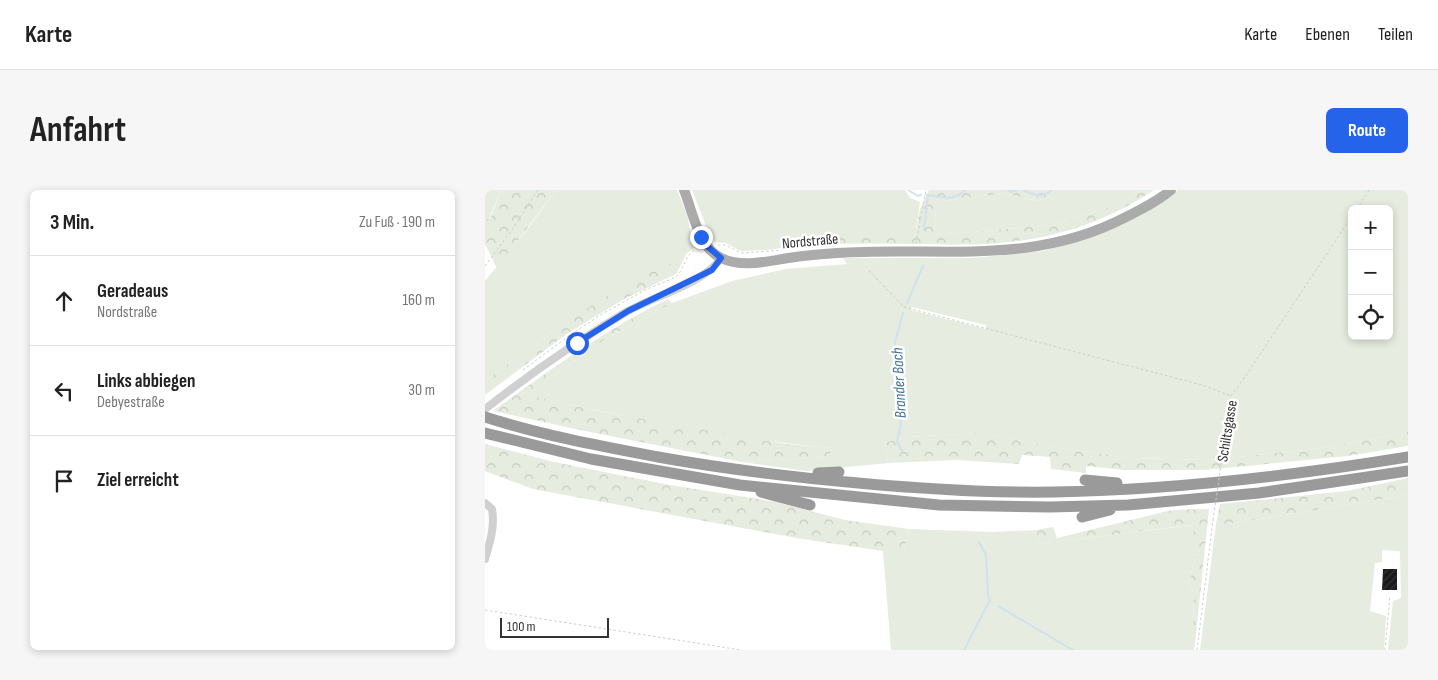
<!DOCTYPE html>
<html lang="de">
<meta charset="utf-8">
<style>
body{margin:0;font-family:"Sofia Sans Condensed",sans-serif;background:#f6f6f6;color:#222}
.controls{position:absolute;right:15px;top:15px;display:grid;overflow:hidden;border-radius:8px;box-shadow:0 2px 8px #0003}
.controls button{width:45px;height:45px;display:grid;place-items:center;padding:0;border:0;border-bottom:1px solid #e0e0e0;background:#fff;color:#222;font:25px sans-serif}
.scale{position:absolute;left:15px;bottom:12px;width:109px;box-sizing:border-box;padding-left:5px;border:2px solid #333;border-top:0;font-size:14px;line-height:18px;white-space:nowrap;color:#333;-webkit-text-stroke:4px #fff;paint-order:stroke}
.stop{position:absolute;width:15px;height:15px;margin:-11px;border:4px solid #2563eb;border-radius:50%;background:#fff}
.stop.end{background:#2563eb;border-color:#fff;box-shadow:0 1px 5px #0008}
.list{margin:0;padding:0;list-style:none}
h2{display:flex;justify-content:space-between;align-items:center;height:65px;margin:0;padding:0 20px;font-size:21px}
h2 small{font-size:16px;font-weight:400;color:#767676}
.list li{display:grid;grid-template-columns:32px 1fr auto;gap:15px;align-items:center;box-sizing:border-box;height:90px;padding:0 20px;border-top:1px solid #e0e0e0}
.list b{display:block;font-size:19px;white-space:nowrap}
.list p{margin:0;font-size:16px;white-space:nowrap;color:#767676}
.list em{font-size:16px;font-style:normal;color:#767676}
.icon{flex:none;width:28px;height:28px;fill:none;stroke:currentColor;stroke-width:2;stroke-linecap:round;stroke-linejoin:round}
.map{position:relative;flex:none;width:923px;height:460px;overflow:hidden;border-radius:8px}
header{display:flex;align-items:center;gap:30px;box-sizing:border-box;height:70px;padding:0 25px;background:#fff;border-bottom:1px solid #e0e0e0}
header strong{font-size:24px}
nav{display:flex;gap:28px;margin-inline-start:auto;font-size:18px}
.intro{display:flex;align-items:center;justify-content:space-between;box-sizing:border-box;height:120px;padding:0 30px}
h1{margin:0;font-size:35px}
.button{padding:12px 22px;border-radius:8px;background:#2563eb;color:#fff;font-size:18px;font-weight:700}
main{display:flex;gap:30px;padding:0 30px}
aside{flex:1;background:#fff;border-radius:8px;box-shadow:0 2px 8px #0003}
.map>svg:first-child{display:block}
.grass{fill:#e6ecdf;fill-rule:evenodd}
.forest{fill:url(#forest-crowns)}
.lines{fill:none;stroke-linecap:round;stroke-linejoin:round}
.stream{stroke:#cfe2ee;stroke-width:2}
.building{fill:url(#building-hatch)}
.path{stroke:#cdcdcd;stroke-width:1;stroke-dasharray:2.5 2.5;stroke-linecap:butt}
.minor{stroke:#d0d0d0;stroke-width:8}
.major{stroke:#ababab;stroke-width:10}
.highway{stroke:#9a9a9a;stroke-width:11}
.path-bridge{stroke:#cdcdcd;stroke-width:1;stroke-dasharray:2.5 2.5;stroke-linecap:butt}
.route{stroke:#2563eb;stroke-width:6}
.labels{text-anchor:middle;stroke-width:5;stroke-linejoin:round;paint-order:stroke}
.street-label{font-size:15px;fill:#333;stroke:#fff}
.water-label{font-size:16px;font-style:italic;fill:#3f7597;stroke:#fff}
</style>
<header>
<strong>Karte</strong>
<nav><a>Karte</a><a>Ebenen</a><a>Teilen</a></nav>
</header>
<div class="intro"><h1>Anfahrt</h1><a class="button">Route</a></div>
<main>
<aside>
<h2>3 Min.<small>Zu Fuß · 190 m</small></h2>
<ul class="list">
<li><svg class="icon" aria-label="ahead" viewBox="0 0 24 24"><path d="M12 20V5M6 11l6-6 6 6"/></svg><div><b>Geradeaus</b><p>Nordstraße</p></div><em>160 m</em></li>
<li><svg class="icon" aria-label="left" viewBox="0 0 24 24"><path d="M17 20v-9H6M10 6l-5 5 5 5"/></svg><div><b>Links abbiegen</b><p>Debyestraße</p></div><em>30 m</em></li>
<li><svg class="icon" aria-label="arrive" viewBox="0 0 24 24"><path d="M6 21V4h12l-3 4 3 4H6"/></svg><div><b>Ziel erreicht</b></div></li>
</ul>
</aside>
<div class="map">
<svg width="923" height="460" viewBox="0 0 923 460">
<defs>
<pattern id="forest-crowns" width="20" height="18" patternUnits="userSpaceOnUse" patternTransform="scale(1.25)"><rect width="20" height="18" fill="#e6ecdf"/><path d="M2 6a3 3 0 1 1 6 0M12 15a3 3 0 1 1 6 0" fill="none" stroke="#c6cbc0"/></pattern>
<pattern id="building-hatch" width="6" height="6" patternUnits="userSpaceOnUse" patternTransform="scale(1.25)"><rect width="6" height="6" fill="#1a1a1a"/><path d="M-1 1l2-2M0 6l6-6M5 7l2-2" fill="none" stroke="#333"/></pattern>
</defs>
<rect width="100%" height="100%" fill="#fff"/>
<path class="grass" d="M0,0H16L4,29L0,28Z
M71,0H192L202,25L209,58L201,64L193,81L188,72L69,139L0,191V91L44,37Z
M207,0H420L425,8L435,12L430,46H344L282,53L281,60L256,61L240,53L230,52L225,46Z
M569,0H655L640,12L568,35L449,45L451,18L460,11L519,3L552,11L565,6Z
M693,0H923V242L846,257L725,270L643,268L562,256L495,243L421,247L399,253L403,273L321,281L257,272L342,267L346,258C244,249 142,227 42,205L119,150L187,113L247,91L301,79L362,74L358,68H489L558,61L595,51L630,37L685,7ZM867,19H904V146H867ZM427,117L501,135V139L426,120Z
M923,305V460H903L908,411L916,408L915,361L897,360V372L890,373L885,421L901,426L899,460H715L731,334L737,335Z
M708,335L712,359L704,393L709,403L708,434L712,436L709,460H406L398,361H419L424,339L507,342L551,340L553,354Z"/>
<path class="forest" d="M16,0H71L12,78L0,54V28L5,29Z
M444,0H569L565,6L552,11L519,3L460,11L451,18L449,45L568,35L640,12L655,0H669C626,29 576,47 524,52C493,56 460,54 429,54C379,53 330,53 281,60V53L344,46H430L435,19Z
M188,72L193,81L189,85L141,108L83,143L0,205V191L69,139L143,93Z
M183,109L187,113L119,150L42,205L129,224L301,254L347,258L343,267L257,272L95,240L8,221C65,180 121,139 183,109Z
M923,242V256L863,266L719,280H640L601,276V283L566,279L565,267L537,265L534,274L471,270L403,273L399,253L421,247L495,243L562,256L643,268L725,270L846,257Z
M0,254L69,272L185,295L291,312L360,330L424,339L419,361H398L317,349L48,299L0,281Z
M923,288V305L737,335L731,334L735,314L862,301Z
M724,319L712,435H708L709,403L704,393L712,359L707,335L553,354L551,340L568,337L572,348L687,320Z"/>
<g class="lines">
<path class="stream" d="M423,0L433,6L436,5
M523,0L526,2L532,0
M538,0C549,5 556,9 567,0
M441,5C458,6 466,13 480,0
M439,40L443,5
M422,113L438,76
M417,261L412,252L416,234L410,152L418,123
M513,416L588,460
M479,460L505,410L503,405L501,365L494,352"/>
</g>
<path class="building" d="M898,379H912V400H897Z"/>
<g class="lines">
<path class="path" d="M872,19L884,0
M431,53L441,0
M233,55H240L257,63L297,60
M0,76L29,37L53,0
M384,81L419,117L717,195L746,206
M38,180L85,145L117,124L160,100L191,87L195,82L203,66L210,59V55
M736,275L746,206L760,187L867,26
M0,420L256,460
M712,460L728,330
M900,460L905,405"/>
<path class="minor" d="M0,219C45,184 92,151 141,122C169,106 219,94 236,68
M0,313L7,319C10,337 5,352 0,369"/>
<path class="major" d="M199,0C208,22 213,57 236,68C259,79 286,70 310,67C324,65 338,64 352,63C453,56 545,77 641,27C657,19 673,11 686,0"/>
<path class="highway" d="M0,227C56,245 115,256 173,267C240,279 306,287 373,293C438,299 504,303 569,302C688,300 806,286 923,267
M0,243L106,269L255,295L454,315L565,317L643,315L774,303L923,281
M333,283L354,282
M600,290L632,293
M276,302L325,315
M597,327L625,320"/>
<path class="path-bridge" d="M728,330L736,275"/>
</g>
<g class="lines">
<path class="route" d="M92,153L143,121L227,80L236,68L222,56L216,47"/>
</g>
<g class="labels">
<g class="street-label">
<text transform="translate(325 51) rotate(-5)" y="5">Nordstraße</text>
<text transform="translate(742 241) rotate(-81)" y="5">Schiltsgasse</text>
</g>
<g class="water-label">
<text transform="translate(413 193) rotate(-93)" y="6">Brander Bach</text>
</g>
</g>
</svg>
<div class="controls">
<button>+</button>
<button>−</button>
<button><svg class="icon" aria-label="locate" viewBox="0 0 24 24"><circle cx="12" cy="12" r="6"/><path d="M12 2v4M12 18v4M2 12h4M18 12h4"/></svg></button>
</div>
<div class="scale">100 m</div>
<div class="stop" style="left:92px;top:153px"></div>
<div class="stop end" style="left:216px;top:47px"></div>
</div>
</main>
